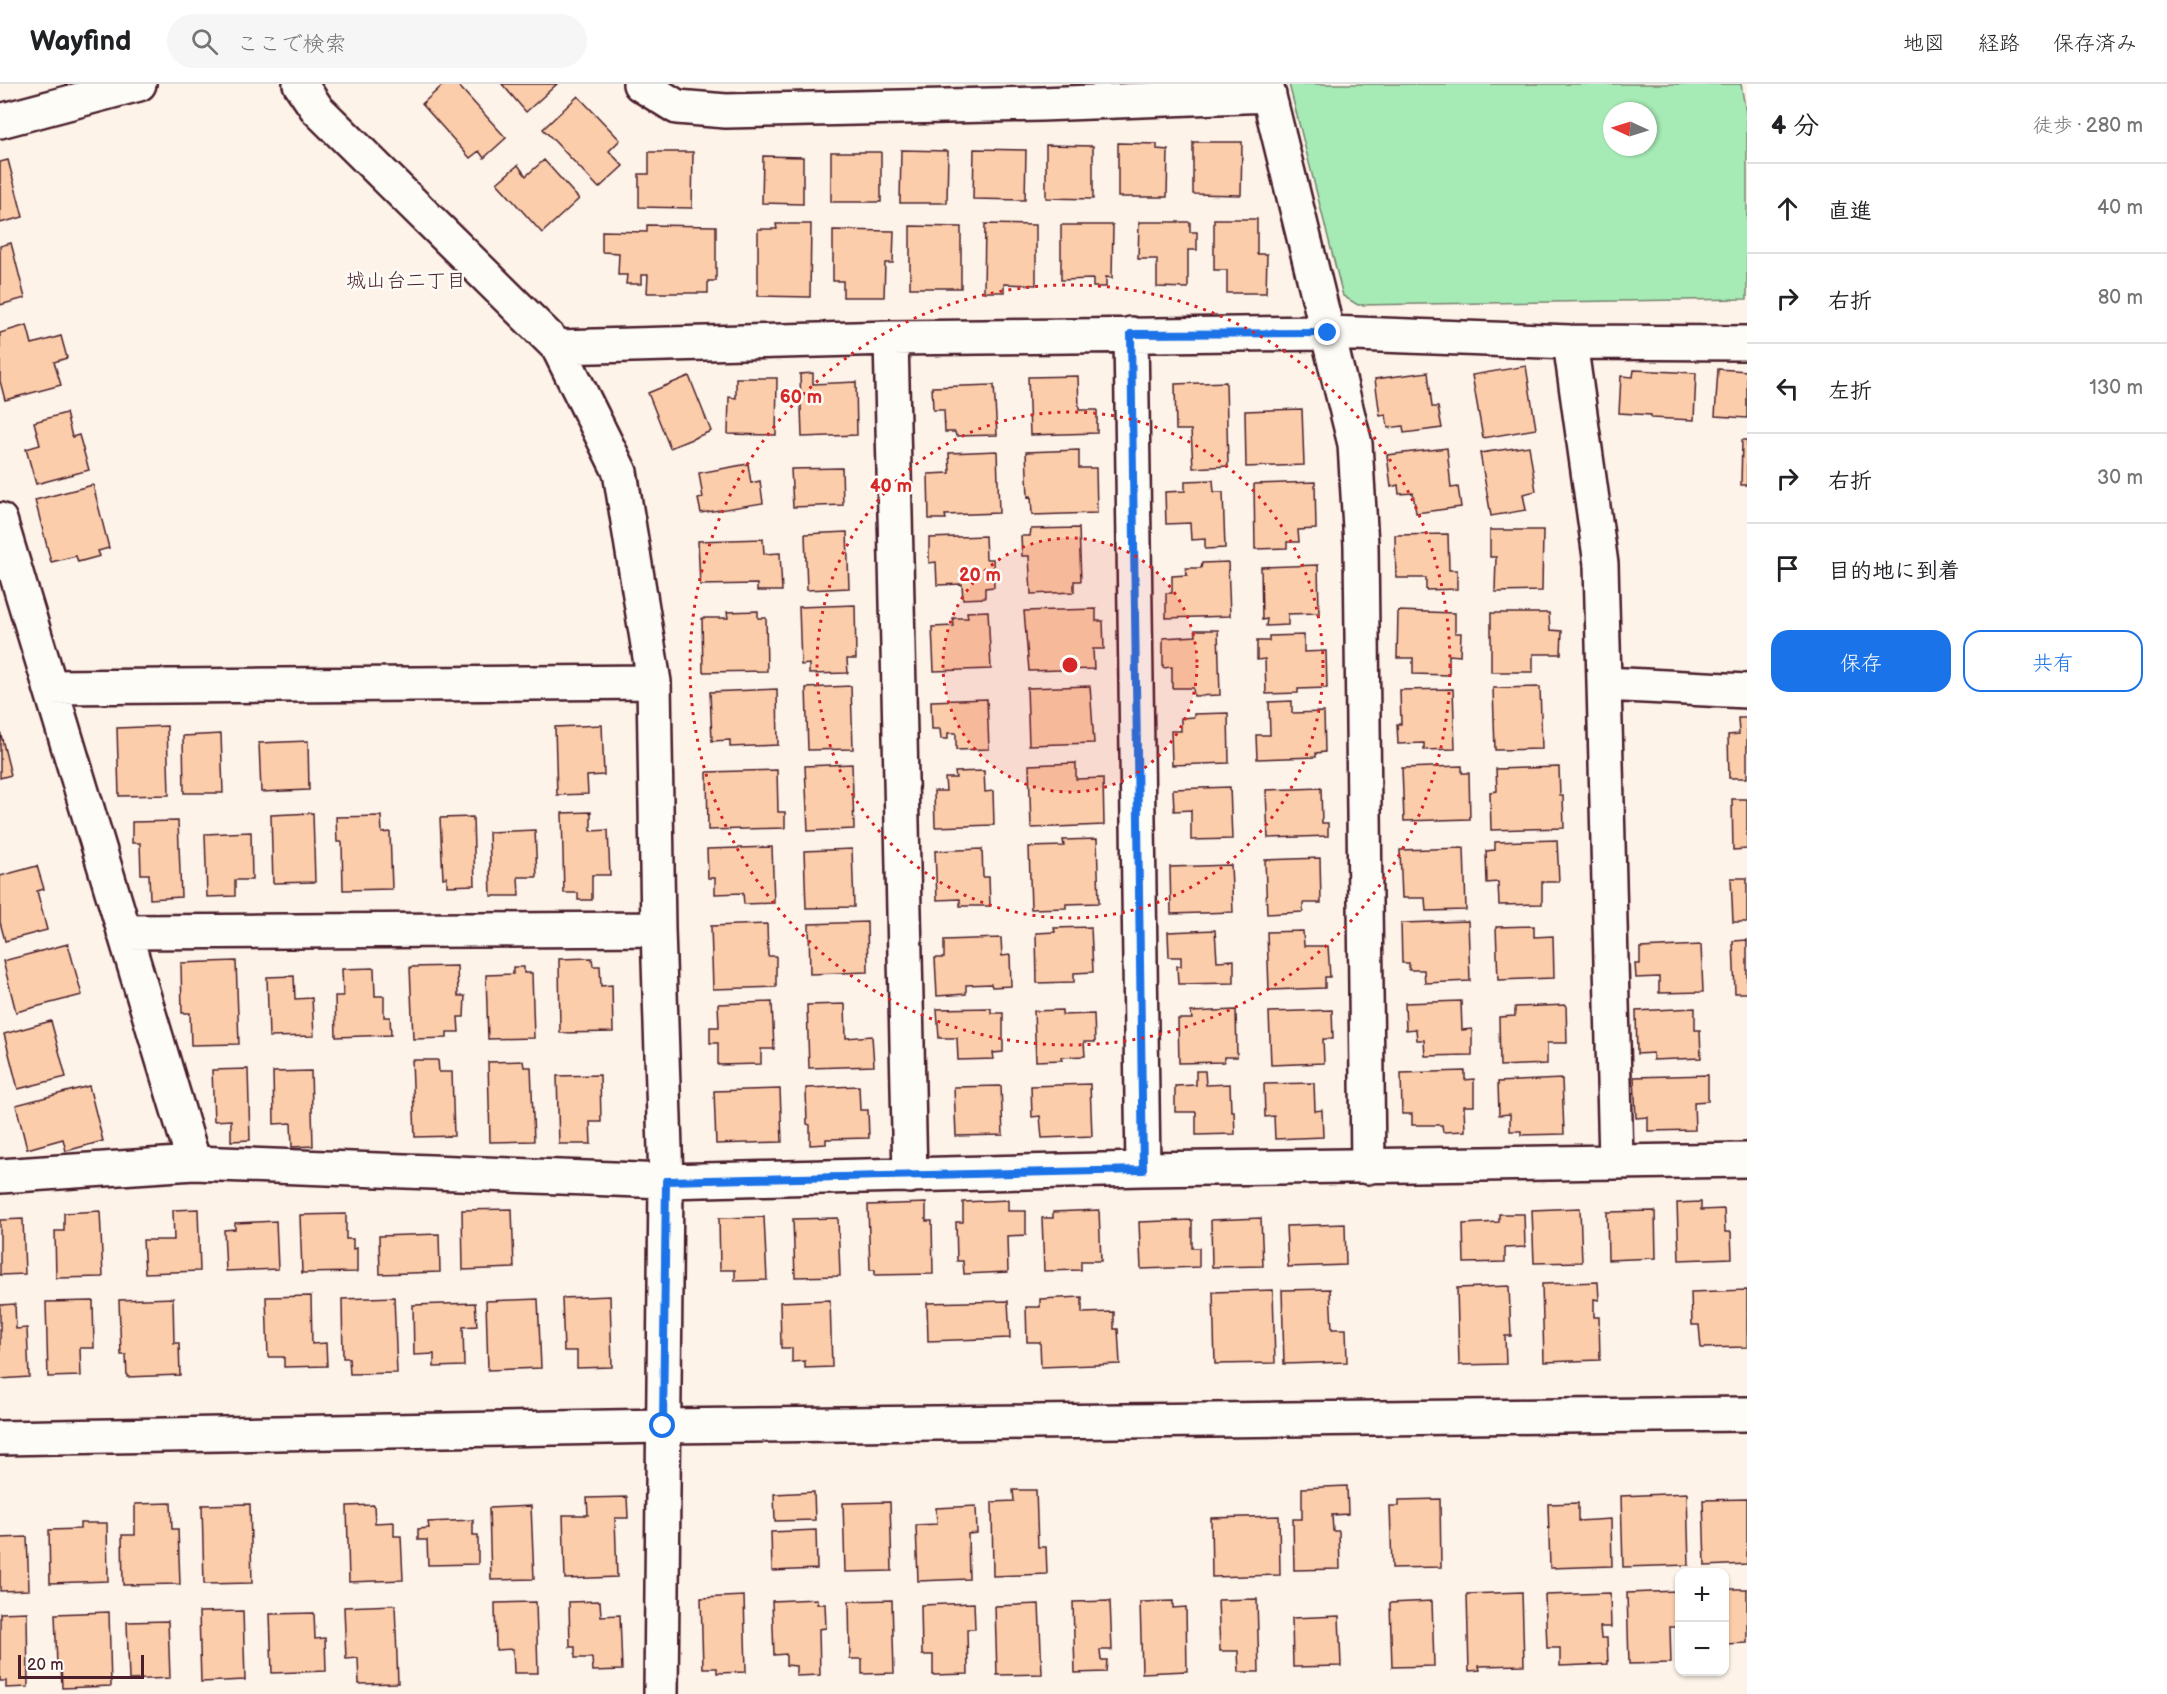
<!DOCTYPE html>
<html lang="ja">
<meta charset="utf-8">
<style>
body{margin:0;font-family:"Balsamiq Sans","Klee One",sans-serif;background:#f6f6f6;color:#202124}
.controls{position:absolute;right:18px;bottom:18px;display:grid;overflow:hidden;border-radius:12px;box-shadow:0 2px 4px #0004}
.controls button{width:54px;height:54px;display:grid;place-items:center;padding:0;border:0;border-bottom:2px solid #e0e0e0;background:#fff;color:#202124;font:30px sans-serif}
.compass{position:absolute;left:1603px;top:18px;width:54px;height:54px;border-radius:50%;background:#fff;box-shadow:0 2px 4px #0004;rotate:274deg}
.scale{position:absolute;left:18px;bottom:15px;width:126px;box-sizing:border-box;padding-left:6px;border:3px solid #4a1f2b;border-top:0;font-size:16px;line-height:21px;white-space:nowrap;color:#4a1f2b;-webkit-text-stroke:4px #fdfcf7;paint-order:stroke}
.stop{position:absolute;width:18px;height:18px;margin:-14px;border:4px solid #1a73e8;border-radius:50%;background:#fff}
.stop.end{background:#1a73e8;border-color:#fff;box-shadow:0 2px 6px #0008}
.list{margin:0;padding:0;list-style:none}
h2{display:flex;justify-content:space-between;align-items:center;height:78px;margin:0;padding:0 24px;font-size:26px}
h2 small{font-size:20px;font-weight:400;color:#757577}
.list li{display:grid;grid-template-columns:39px 1fr auto;gap:18px;align-items:center;box-sizing:border-box;height:90px;padding:0 24px;border-top:2px solid #e0e0e0}
.list b{display:block;font-size:22px;white-space:nowrap}
.list em{font-size:20px;font-style:normal;color:#757577}
.actions{display:flex;gap:12px;padding:18px 24px}
.actions a{flex:1;padding:14px 0;border:2px solid #1a73e8;border-radius:18px;text-align:center;font-size:21px;color:#1a73e8}
.actions .main{background:#1a73e8;color:#fff}
.icon{flex:none;width:33px;height:33px;fill:none;stroke:currentColor;stroke-width:2;stroke-linecap:round;stroke-linejoin:round}
.map{position:relative;flex:none;width:1747px;height:1610px;overflow:hidden}
header{display:flex;align-items:center;gap:36px;box-sizing:border-box;height:84px;padding:0 30px;background:#fff;border-bottom:2px solid #e0e0e0}
header strong{font-size:28px}
nav{display:flex;gap:33px;margin-inline-start:auto;font-size:21px}
.search{width:420px;height:54px;background:#f6f6f6;display:flex;align-items:center;gap:15px;box-sizing:border-box;padding:0 21px;border-radius:33px;color:#757577;font-size:22px}
main{display:flex}
aside{flex:1;background:#fff}
.map>svg:first-child{display:block}
.green{fill:#a6eab5;stroke:#788470;stroke-width:1.5;fill-rule:evenodd}
.building{fill:#fbcdaa;stroke:#4a1f2b;stroke-width:1.5}
.lines{fill:none;stroke-linecap:round;stroke-linejoin:round}
.minor-casing{stroke:#4a1f2b;stroke-width:38}
.tertiary-casing{stroke:#4a1f2b;stroke-width:38}
.minor{stroke:#fdfcf7;stroke-width:33}
.tertiary{stroke:#fdfcf7;stroke-width:33}
.route{stroke:#1a73e8;stroke-width:8}
.ring{fill:none;stroke:#d62828;stroke-width:3;stroke-dasharray:3 6}
.labels{text-anchor:middle;stroke-width:5;stroke-linejoin:round;paint-order:stroke}
.neighbourhood-label{font-size:20px;fill:#4a1f2b;stroke:#fdfcf7}
.centre{fill:#d62828;stroke:#fdfcf7;stroke-width:3}
.ring-label{font-size:18px;text-anchor:middle;font-weight:bold;fill:#d62828;stroke:#fdfcf7;stroke-width:5;stroke-linejoin:round;paint-order:stroke}
</style>
<header>
<strong>Wayfind</strong>
<div class="search"><svg class="icon" aria-label="search" viewBox="0 0 24 24"><circle cx="10" cy="10" r="6"/><path d="M15 15l6 6"/></svg>ここで検索</div>
<nav><a>地図</a><a>経路</a><a>保存済み</a></nav>
</header>
<main>
<div class="map">
<svg width="1747" height="1610" viewBox="0 0 1747 1610">
<rect width="100%" height="100%" fill="#fdf3e8"/>
<filter id="ink" filterUnits="userSpaceOnUse"><feTurbulence type="fractalNoise" baseFrequency=".0167" numOctaves="2"/><feDisplacementMap in="SourceGraphic" scale="12" xChannelSelector="R" yChannelSelector="G"/><feConvolveMatrix kernelMatrix="1 2 1 2 8 2 1 2 1" color-interpolation-filters="sRGB"/></filter>
<g filter="url(#ink)">
<path class="green" d="M1289,0H1741L1747,35V215L1358,221L1343,212ZM1612,27H1648V63H1612Z"/>
<path class="building" d="M444,0H457L506,54L484,74L479,67L470,74L422,20Z
M502,0H557L526,28Z
M578,12L620,56L609,67L623,82L599,104L543,45Z
M1193,58H1242L1241,111L1193,110Z
M1118,59L1157,60V65L1168,66L1167,113H1118Z
M1046,61L1093,62V115L1046,114Z
M974,65L1026,66L1025,116L973,115Z
M901,66L948,67L947,119H900Z
M649,68H693L692,124L639,123V90H649Z
M831,68H881V118H831Z
M763,72L803,73V120L762,119Z
M8,76L23,133L0,139V78Z
M544,76L579,115L542,149L497,99L518,81L526,92Z
M1214,135H1257V170H1267L1266,209H1227V186H1214Z
M1139,138H1190V148H1197V166H1188V204L1157,203V175H1138Z
M776,140H811L810,213L758,212V145H777Z
M985,140L1036,141V201L1004,200V208H984Z
M647,141L716,142V197H708V209H647L648,191H641V200H626L627,191H618L619,169L602,168V147L647,148Z
M1061,141H1113L1112,194L1106,193V203H1093V195L1061,196Z
M910,142L961,143V204H910Z
M833,146L894,147L893,179H885L884,213H843V197H833Z
M11,159L25,214L0,221V162Z
M27,241L32,260L61,252L67,274L54,278L61,301L5,316L0,297V249Z
M1526,282L1536,345L1483,354L1472,291Z
M1718,285L1747,287V334L1715,332Z
M1634,286L1696,289L1694,336L1651,334V331L1619,329L1621,292L1633,293Z
M1428,288L1432,323H1438L1442,344L1404,349L1403,342L1388,344L1386,331L1380,332L1375,295Z
M813,289V300L856,298L857,351L802,353L800,290Z
M689,292L711,347L670,364L648,309Z
M1078,292L1079,326H1097V349L1030,351L1028,293Z
M736,294H777L776,351L728,350L729,313L736,314Z
M1226,298L1228,382L1193,384L1191,346H1176L1175,300Z
M994,301L997,351L956,352L955,348H945L944,326H933L932,303Z
M1302,325L1304,381L1246,383L1245,327Z
M66,329L72,353L79,351L89,386L36,400L26,365L40,361L34,338Z
M1742,356H1747V401H1741Z
M1529,362L1536,407L1523,410L1526,426L1491,432L1480,369Z
M1447,364L1451,404L1458,403L1461,423L1416,429L1413,409L1399,410L1398,401L1391,403L1387,371Z
M1079,366V384H1096L1097,429L1032,431L1031,412L1028,413L1026,368Z
M997,367L999,429L945,431L946,435H929L928,390L950,389L949,369Z
M748,380L751,399L760,397L763,419L701,429L698,415L703,414L699,389Z
M842,384L843,421L793,423L791,385Z
M1213,396L1214,408H1223L1225,464L1205,465V455L1191,456L1190,439L1166,440L1165,408L1185,407V397Z
M1315,398L1316,445L1298,446L1299,458H1287V464L1255,465L1254,400Z
M93,401L109,464L98,467L100,472L78,478L76,472L51,478L35,416Z
M1079,444L1081,497H1074V508L1031,510L1029,472H1022L1021,452H1030L1031,445Z
M1490,446H1543L1542,507L1495,508L1496,473H1490Z
M847,448L849,504L807,506L805,450Z
M1448,450L1449,486H1457V505L1426,506V494H1396L1395,451Z
M985,452L986,475H993L994,503L985,504V514L963,515L962,500L937,501L936,478L929,479V454Z
M763,455L764,470L780,469L782,507H757V500L700,501L698,457Z
M1228,478L1230,532L1166,534V509H1172V492L1187,491L1186,484H1201L1202,479Z
M1318,481L1319,529L1288,530V541L1266,542L1267,535L1262,536L1261,483Z
M855,521L856,575H847L848,589L809,590V580L801,581L799,523Z
M1096,525V537H1103L1104,565H1093L1094,585L1029,587L1024,527Z
M758,527V534H766L767,587L703,588L702,534H728L727,528Z
M988,527L991,585L934,587L932,543L954,542L953,534H968L967,528Z
M1398,527L1455,529V549H1461L1460,572L1449,571V591L1413,590V574H1397Z
M1491,529H1549L1550,546L1562,547L1561,570H1533V588H1491Z
M1195,546H1218L1220,611L1194,612L1193,604H1172V583L1163,584V554L1196,552Z
M1304,551V568L1326,567L1327,604L1298,605V609L1266,610L1265,575L1257,576V557H1269V552Z
M851,602L853,665L808,666L806,604Z
M1090,602L1094,659L1029,661L1027,604Z
M1540,603L1542,665L1495,666L1493,604Z
M777,605L778,661L730,663V656L712,657L710,608Z
M1453,605L1455,665L1424,666V659L1398,660L1397,640H1401L1400,606Z
M987,615L989,665L956,666V649H948V655H941L940,645H932L931,617Z
M1292,617V629L1324,628L1325,668L1316,669V673L1257,675L1256,651H1270L1269,618Z
M1228,629L1229,679L1172,681L1171,647H1181V634L1194,633V630Z
M1738,634H1747V694H1729L1728,651L1739,650Z
M602,641L604,691L587,692L588,710L557,711L555,643Z
M167,642L169,711L119,712L117,644Z
M0,647L11,691L0,694Z
M221,650L223,709H184L183,652Z
M308,657L309,706L261,708L259,659Z
M1076,679V695L1103,694L1104,741L1031,744L1029,681Z
M852,680L854,745L808,747L805,682Z
M1462,682V689H1469L1470,735L1404,737L1402,684Z
M1559,683L1560,712H1563L1564,744L1491,746L1490,708L1497,707L1496,685Z
M777,686L778,728H785V744L708,746L707,688Z
M984,687L985,708L993,707L994,741L935,743L934,707H946L945,694H956L955,688Z
M1230,703L1232,755L1191,756V726L1174,727L1173,705Z
M1321,704L1322,739H1328V752L1268,754L1266,706Z
M1732,715H1747V765L1733,766Z
M591,728V747L608,746L610,791H592V816H578V809H564L562,729Z
M313,729L315,798L273,799L271,731Z
M381,732L382,749L390,748L392,805L343,806L342,758H337L336,733Z
M473,733L475,801L447,802V793L443,794L440,734Z
M178,737L181,813L150,815L149,790H141L140,759H132V738Z
M535,746L537,793H518L519,812H491L489,748Z
M251,748L252,796H235V812L207,813L205,750Z
M1097,755L1099,819L1066,820V824L1031,825L1029,763L1064,762L1063,756Z
M1557,756L1559,798H1542V820L1499,821L1498,798L1487,799L1486,767L1495,766V758Z
M772,763L774,819L744,820L743,809L715,810V794H708L707,765Z
M1464,764L1466,826L1426,827L1425,814H1402L1400,766Z
M852,765L854,823L806,824L804,767Z
M982,765L983,793H989L990,822H960V815L937,816L935,767Z
M1320,774L1321,819H1303V828L1267,830L1265,776Z
M1231,781L1233,828L1171,830L1170,783Z
M37,782L44,805L37,807L47,846L5,857L0,838V792Z
M1731,794H1747V838H1733Z
M1468,837L1470,897L1425,899L1424,886H1409V879H1402L1401,839Z
M867,838L868,888L810,890L809,840Z
M767,840L768,872H776V903L713,905L711,842Z
M1534,842V853L1553,852L1554,894L1498,896L1496,843Z
M1091,843L1093,888L1074,889V898L1037,899L1036,849L1055,848L1054,844Z
M1215,846L1217,877L1234,876V899L1178,900L1177,882H1181V873H1169L1168,848Z
M1303,847L1304,862H1328L1330,893H1325V904L1269,906L1267,848Z
M1001,854L1002,872L1010,871L1011,902L992,903L991,900L966,901V910L937,912L935,874H944V856Z
M1747,856V909H1735L1733,857Z
M68,860L82,911L16,928L3,877Z
M1701,861L1703,908L1659,909V893L1636,894L1635,880H1640V864Z
M592,874L593,882H600L601,902L612,901L613,948L560,949L559,875Z
M236,877L239,960L191,961L190,929H182L181,879Z
M457,882L458,912H465L464,933H458L459,948H447V954L413,955L410,883Z
M513,883H524V889H532L534,954L488,955L486,891L513,890Z
M374,884L375,912H384V933H390L391,951L336,953L335,912H343L342,885Z
M294,892L295,915L312,914L314,952L269,953L267,893Z
M1461,917L1462,946L1472,945V971L1425,972L1424,956H1417L1416,945L1406,946L1405,919Z
M772,918L774,965H761V980L718,981V959H710V943H719L718,920Z
M845,920L846,954L872,952L874,982L809,984L807,921Z
M1566,921L1567,959H1547V980L1500,982L1499,933L1515,932V923Z
M991,924V929H1003V968L993,969L994,975L958,976L957,954H939L937,925Z
M1695,924V946H1700L1701,974L1653,976V969L1637,970L1636,927Z
M1062,926V931L1094,930L1095,958H1084L1085,972L1061,973L1062,976L1036,977L1034,927Z
M1236,926L1237,973H1224V978L1179,979L1178,935H1192L1191,928Z
M1332,926L1333,955H1323L1324,979L1271,981L1269,928Z
M51,937L66,993L18,1005L4,950Z
M412,976H438L439,988H452L454,1052L415,1053Z
M523,977L524,983H531L534,1057L490,1058L488,978Z
M248,985L250,1056L231,1057V1036L214,1037L212,986Z
M311,987L313,1062L292,1063L291,1039L274,1040L273,988Z
M1196,987H1205L1206,1001L1230,1000L1231,1027H1234L1235,1050L1196,1051V1028H1175V1002L1196,1001Z
M1465,987V996L1474,995V1022H1464L1465,1047L1443,1048L1442,1041H1412V1030H1402L1401,989Z
M600,991L601,1038H590L591,1060H559L557,992Z
M1708,991V1017L1694,1018L1695,1046L1648,1047V1033L1636,1034L1634,993Z
M1562,995L1564,1050L1521,1051V1047H1510V1030L1499,1031L1498,998Z
M1314,999L1315,1027L1322,1026L1323,1053L1275,1055L1274,1032L1265,1033L1264,1000Z
M1090,1000L1092,1052L1042,1054L1040,1032L1032,1033L1031,1002Z
M89,1002L103,1057L66,1067L63,1055L27,1065L16,1021Z
M859,1002L860,1026H868L869,1054L826,1055V1060L810,1061V1041L807,1040L806,1004Z
M1001,1002L1003,1051L956,1052L954,1003Z
M780,1005L782,1058L716,1060L714,1007Z
M1008,1116V1127H1026V1151L1007,1152L1008,1188L964,1190L963,1177H957L956,1138H963V1118Z
M1701,1118V1126L1724,1125L1725,1148H1731L1732,1174L1679,1176L1677,1119Z
M926,1119V1137H932L933,1190L875,1191V1186H870L868,1121Z
M1580,1124L1582,1178L1534,1179L1532,1126Z
M198,1125L200,1187L145,1189L143,1156H174L173,1126Z
M512,1125L514,1184L463,1186L462,1126Z
M1099,1126L1101,1177H1081V1186L1044,1187L1042,1134H1053V1128Z
M100,1127L103,1193L56,1194L55,1147H64V1129Z
M1655,1127L1656,1174L1608,1176L1607,1128Z
M346,1130V1155H353V1165L357,1164V1188L302,1189L300,1131Z
M1499,1130H1524L1525,1163L1505,1164V1178L1464,1179L1463,1140L1499,1138Z
M764,1133L767,1196L735,1197V1186H720L719,1134Z
M838,1134L840,1192L795,1193L793,1135Z
M1261,1134L1263,1182L1212,1183L1211,1136Z
M23,1135L25,1190L0,1191V1136Z
M1192,1136V1164H1199V1183L1141,1185L1139,1138Z
M276,1137L278,1185L226,1187L224,1146L235,1145V1139Z
M1345,1140L1346,1181L1288,1183L1286,1142Z
M439,1150L440,1188L380,1190L379,1152Z
M1598,1198L1599,1216L1594,1215V1233H1599L1600,1276L1544,1278L1542,1200Z
M1509,1202L1511,1252H1505L1506,1280L1459,1281L1457,1204Z
M1330,1205L1332,1245H1346L1347,1278L1284,1280L1282,1206Z
M1273,1206L1275,1279L1215,1280L1213,1208Z
M1747,1206V1263L1701,1264L1699,1241H1692L1691,1208Z
M311,1212L312,1260L326,1259L327,1282L284,1283V1273H268L266,1213Z
M610,1212L612,1283L577,1284V1267H564L562,1214Z
M394,1213L397,1289L350,1290L349,1274H343L342,1215Z
M1082,1213V1229L1114,1228V1245H1118L1120,1280L1041,1283L1040,1258H1027L1026,1223H1040V1215Z
M173,1214L174,1259H179L180,1291L127,1293L126,1271H121L119,1216Z
M538,1215L541,1284L488,1286L486,1217Z
M830,1216L832,1283L805,1284V1277L792,1278V1264H781L780,1218Z
M93,1217L94,1264H80L81,1292L48,1293L46,1218Z
M1008,1217L1010,1254L928,1257L927,1219Z
M475,1219L477,1242L463,1243L464,1282L434,1283V1270L414,1271L413,1221Z
M15,1220L16,1245L27,1244L29,1293L0,1295V1221Z
M1347,1402L1348,1430L1332,1431L1333,1447H1339L1340,1485L1294,1486L1293,1435H1302V1404Z
M1013,1406H1036L1038,1463H1046L1047,1490L993,1492L992,1418L1014,1417Z
M814,1408L815,1436L775,1437L774,1410Z
M1687,1409L1689,1481L1623,1483L1621,1412Z
M627,1413L628,1434H615L617,1493L565,1495L563,1431H588L587,1414Z
M1440,1415L1441,1483L1392,1484L1390,1422H1399V1416Z
M1747,1415V1480L1705,1482L1703,1416Z
M890,1418L892,1487L845,1488L843,1419Z
M171,1419L172,1445H178L180,1500L123,1501L122,1451H135V1420Z
M1578,1419V1437L1611,1435L1612,1482L1550,1484L1548,1420Z
M250,1420L252,1499L204,1500L202,1421Z
M374,1421L375,1439L394,1438V1452H401L403,1496L349,1498L347,1422Z
M531,1422L534,1495L491,1496L489,1424Z
M976,1422L977,1449L968,1450L969,1495L918,1497L916,1441L937,1440L936,1424Z
M1279,1432L1280,1491L1212,1493L1211,1434Z
M473,1436V1451H478V1480L428,1481L427,1456H418V1445L429,1444L428,1438Z
M80,1439H107L108,1497L50,1499L49,1446L80,1445Z
M816,1446L817,1485L772,1487L771,1448Z
M27,1453L29,1506L0,1507V1454Z
M1724,1505H1747V1559L1724,1560Z
M1677,1507L1678,1543H1670L1671,1579L1629,1580L1627,1509Z
M1522,1508L1524,1581L1479,1582L1480,1586L1469,1587L1467,1510Z
M1610,1509L1611,1543H1600L1601,1554H1607L1608,1580L1560,1582V1564H1547L1545,1511Z
M744,1512L746,1588L717,1589V1584H703L701,1514Z
M817,1515V1520H825L826,1544L819,1545L820,1591L796,1592V1582L786,1581V1570L774,1571L772,1517Z
M1257,1515L1259,1588H1239L1238,1567H1220L1218,1516Z
M892,1516L894,1589L862,1590V1575H850L849,1517Z
M600,1517L601,1532L620,1531L622,1586L593,1587L592,1574H575V1563H570L569,1518Z
M1110,1517L1112,1566H1100L1101,1576H1107L1106,1588L1075,1589L1073,1518Z
M1173,1517V1524L1186,1523L1187,1587L1142,1589L1140,1518Z
M1432,1517L1434,1582L1392,1583L1390,1519Z
M536,1518L538,1589H514L513,1565L496,1566L495,1519Z
M974,1519L975,1545H967L968,1590L933,1591V1571H922L921,1521Z
M1039,1520L1042,1590L997,1591L995,1522Z
M395,1521L398,1599L359,1600L358,1574L346,1575L344,1523Z
M243,1527L245,1596L201,1598L199,1528Z
M27,1528L28,1603L6,1604V1597H0V1529Z
M109,1528L111,1602L62,1604L61,1580L57,1581L55,1530Z
M314,1529L315,1555L325,1554L326,1587L272,1589L270,1530Z
M1339,1532L1341,1582L1293,1583L1292,1534Z
M168,1537L170,1594L129,1596L127,1538Z"/>
<g class="lines">
<g class="minor-casing">
<path id="minor" d="M300,0L317,25L558,263L620,388L654,598L658,845L666,1097L661,1610
M640,0L677,23L726,27L1041,20L1269,11
M1266,0L1355,360L1361,461L1368,1083
M0,37L139,0
M1131,250L1143,1085
M891,254L910,1092
M1570,258L1601,480L1616,1077
M558,263L891,254L1328,249L1570,258L1747,259
M0,436L194,1079
M1604,600L1747,607
M50,603L654,598
M124,848L658,845
M0,1092L194,1079L666,1097L1143,1085L1747,1076"/>
</g>
<g class="tertiary-casing">
<path id="tertiary" d="M0,1354L663,1342L1747,1330"/>
</g>
<use href="#minor" class="minor"/>
<use href="#tertiary" class="tertiary"/>
</g>
</g>
<g class="lines" filter="url(#ink)">
<path class="route" d="M663,1342L666,1097L1143,1086L1131,250L1328,249"/>
</g>
<circle cx="1070" cy="581" r="127" fill="#d62828" fill-opacity=".12"/>
<g class="ring">
<circle cx="1070" cy="581" r="127"/>
<circle cx="1070" cy="581" r="253"/>
<circle cx="1070" cy="581" r="380"/>
</g>
<g class="labels">
<g class="neighbourhood-label">
<text x="406" y="203">城山台二丁目</text>
</g>
</g>
<circle cx="1070" cy="581" r="9" class="centre"/>
<g class="ring-label">
<text x="801" y="319">60 m</text>
<text x="891" y="408">40 m</text>
<text x="980" y="497">20 m</text>
</g>
</svg>
<div class="controls">
<button>+</button>
<button>−</button>
</div>
<svg class="compass" viewBox="-18 -18 36 36"><path d="M0-13l5 13h-10z" fill="#e53935"/><path d="M0 13l5-13h-10z" fill="#757577"/></svg>
<div class="scale">20 m</div>
<div class="stop" style="left:663px;top:1342px"></div>
<div class="stop end" style="left:1328px;top:249px"></div>
</div>
<aside>
<h2>4 分<small>徒歩 · 280 m</small></h2>
<ul class="list">
<li><svg class="icon" aria-label="ahead" viewBox="0 0 24 24"><path d="M12 20V5M6 11l6-6 6 6"/></svg><div><b>直進</b></div><em>40 m</em></li>
<li><svg class="icon" aria-label="right" viewBox="0 0 24 24"><path d="M7 20v-9h11M14 6l5 5-5 5"/></svg><div><b>右折</b></div><em>80 m</em></li>
<li><svg class="icon" aria-label="left" viewBox="0 0 24 24"><path d="M17 20v-9H6M10 6l-5 5 5 5"/></svg><div><b>左折</b></div><em>130 m</em></li>
<li><svg class="icon" aria-label="right" viewBox="0 0 24 24"><path d="M7 20v-9h11M14 6l5 5-5 5"/></svg><div><b>右折</b></div><em>30 m</em></li>
<li><svg class="icon" aria-label="arrive" viewBox="0 0 24 24"><path d="M6 21V4h12l-3 4 3 4H6"/></svg><div><b>目的地に到着</b></div></li>
</ul>
<div class="actions"><a class="main">保存</a><a>共有</a></div>
</aside>
</main>
